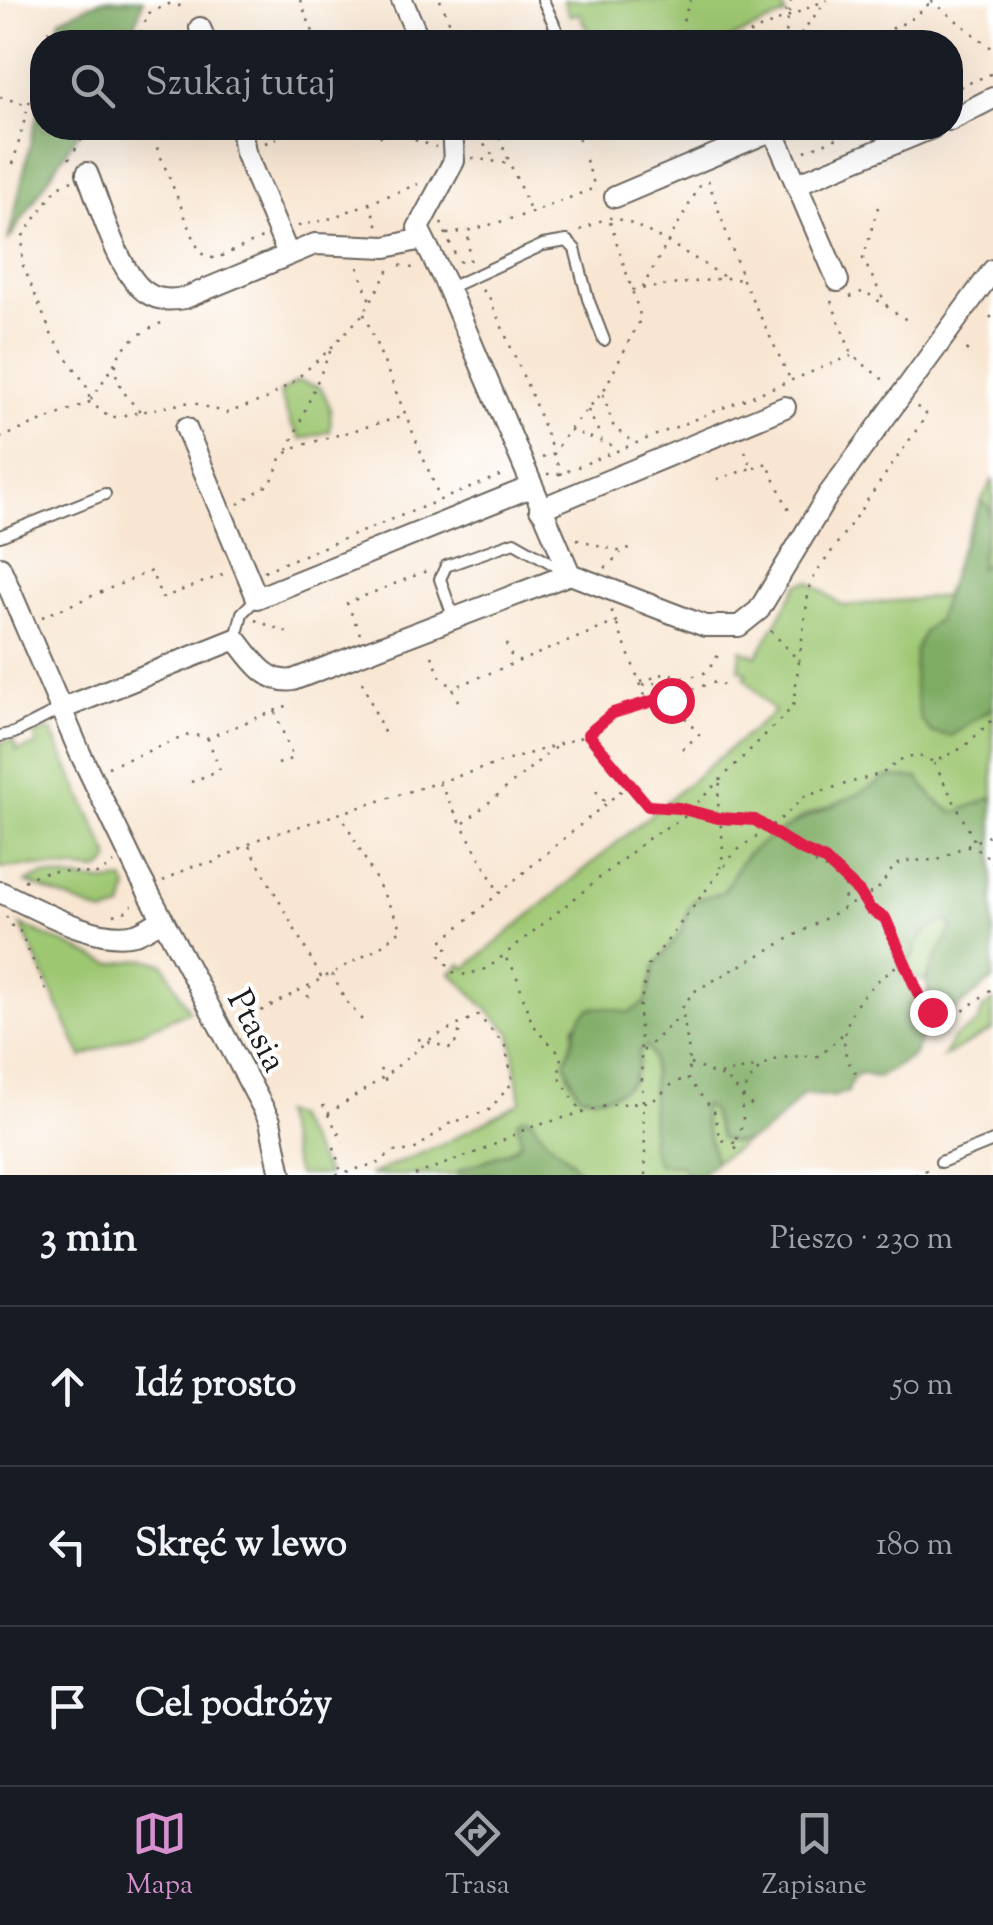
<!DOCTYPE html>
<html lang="pl">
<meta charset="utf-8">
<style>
body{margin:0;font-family:"Sorts Mill Goudy",serif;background:#20242c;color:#f1f3f6}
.stop{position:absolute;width:30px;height:30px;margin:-22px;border:8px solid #e11d48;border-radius:50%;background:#fff}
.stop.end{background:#e11d48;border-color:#fff;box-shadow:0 2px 10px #0008}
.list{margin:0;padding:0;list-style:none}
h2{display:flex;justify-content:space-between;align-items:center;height:130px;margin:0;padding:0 40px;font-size:42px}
h2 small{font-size:32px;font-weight:400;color:#9ea1a6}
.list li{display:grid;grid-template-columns:65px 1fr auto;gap:30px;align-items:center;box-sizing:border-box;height:160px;padding:0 40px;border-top:2px solid #363941}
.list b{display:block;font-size:38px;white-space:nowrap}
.list em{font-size:32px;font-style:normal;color:#9ea1a6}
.icon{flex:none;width:55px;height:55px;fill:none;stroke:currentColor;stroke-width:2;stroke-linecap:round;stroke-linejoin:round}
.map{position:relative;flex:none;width:993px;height:1175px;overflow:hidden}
.search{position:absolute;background:#171b24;box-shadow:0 10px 40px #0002;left:30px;right:30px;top:30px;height:110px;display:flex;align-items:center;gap:25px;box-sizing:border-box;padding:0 35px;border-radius:40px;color:#9ea1a6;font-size:38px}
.sheet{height:610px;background:#171b24}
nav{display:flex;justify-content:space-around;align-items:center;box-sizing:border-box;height:140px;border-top:2px solid #363941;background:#171b24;font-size:28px;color:#9ea1a6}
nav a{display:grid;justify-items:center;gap:5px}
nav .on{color:#d690ce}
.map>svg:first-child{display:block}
.green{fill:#9ec772;stroke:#5d7247;stroke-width:2.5}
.forest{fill:#7eac64;stroke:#4d6440;stroke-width:2.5}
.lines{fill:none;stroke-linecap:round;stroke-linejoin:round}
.lane-casing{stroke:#69635c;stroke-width:14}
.street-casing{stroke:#69635c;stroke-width:24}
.path{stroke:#69635c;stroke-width:2.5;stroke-dasharray:2.5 8;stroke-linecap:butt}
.lane{stroke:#fff;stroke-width:10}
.street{stroke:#fff;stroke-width:20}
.route{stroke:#e11d48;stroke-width:12}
.labels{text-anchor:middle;stroke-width:8;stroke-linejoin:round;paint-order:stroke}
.street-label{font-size:35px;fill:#1c1c1c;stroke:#fff}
</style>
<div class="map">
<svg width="993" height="1175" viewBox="0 0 993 1175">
<rect width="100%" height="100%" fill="#fff"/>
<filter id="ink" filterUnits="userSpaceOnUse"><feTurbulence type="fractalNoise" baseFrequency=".01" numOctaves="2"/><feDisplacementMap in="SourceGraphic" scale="20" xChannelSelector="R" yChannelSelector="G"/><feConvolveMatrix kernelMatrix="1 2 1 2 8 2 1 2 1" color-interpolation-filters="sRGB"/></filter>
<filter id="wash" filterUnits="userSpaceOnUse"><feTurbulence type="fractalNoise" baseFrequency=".0048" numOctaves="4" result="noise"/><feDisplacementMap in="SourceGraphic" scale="40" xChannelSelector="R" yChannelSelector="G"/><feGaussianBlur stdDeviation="2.25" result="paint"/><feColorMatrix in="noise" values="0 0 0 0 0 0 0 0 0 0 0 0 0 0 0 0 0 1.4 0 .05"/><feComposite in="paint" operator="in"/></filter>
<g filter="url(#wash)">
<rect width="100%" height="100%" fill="#f8e6d2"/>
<path class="green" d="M563,0H779L786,15L723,42H593L579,13L570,16Z
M297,381L320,387C330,402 332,413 330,431L301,439L290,423L280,393Z
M993,479V559L979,571L990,507L981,501Z
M809,581L843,606L947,596L937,620L924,631L951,736L993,707V797L955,813L934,799L918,778L888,777L866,792L804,816L747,854L723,892L688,909L682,931L655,966L646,1002L628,1013L575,1024L568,1074L578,1094C599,1100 616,1094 633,1081L639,1051L647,1045L653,1058L651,1147L680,1164L689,1175H581C565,1148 551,1143 521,1142L512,1150L459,1171L458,1175H369L441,1145L521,1102L511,1033L451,973L461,964L466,968L774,712L744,677L748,673L739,669L741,650L757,656L798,584Z
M51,730L111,860L99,871L34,866L0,868V743L13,740L17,751L37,745L34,734Z
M43,875L105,882L124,880L128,888L122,909L104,914L26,882Z
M943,921L954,924L924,982L907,972C910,947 922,933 943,921Z
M21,925L111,964L146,959L164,964L189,1011L82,1057Z
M993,1001V1030L943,1057L953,1038L978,1023L983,1008Z
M702,1105L710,1109L721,1139L733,1143L749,1140L715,1162C712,1142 701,1124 702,1105Z
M281,1113L293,1116L328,1175H297Z"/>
<path class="forest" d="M102,0H143L130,42H54L60,19Z
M42,93V128H81L8,241Z
M981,501L990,507L979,569L993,559V707L951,736L932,733L920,719L914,684L915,651L924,631L937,620L958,555Z
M887,777L918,778L934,799L954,813L993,797V980L951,1013L936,1012C913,980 940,957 954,925L943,921C929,930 916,936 915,954L909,960L907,972L917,996L922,1036L913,1056L878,1078L860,1073L851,1081L848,1092L831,1097L804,1094C780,1116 759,1152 721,1139L710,1109L703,1105C701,1124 712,1142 715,1162L700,1175H689L680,1165H658L651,1147L653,1058L647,1046L639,1051C640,1088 612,1103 578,1094L565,1062C582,1023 572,994 628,1013L646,1002L655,966L682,931L688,909L694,900L723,892C731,880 738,862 749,853C790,817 844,807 887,777Z
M524,1117L532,1119C543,1143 568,1152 581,1175H458V1171C479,1161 505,1158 521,1142L517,1121Z"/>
</g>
<g filter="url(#ink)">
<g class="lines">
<g class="lane-casing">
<path id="lane" d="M543,0L562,42
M449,288L543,245L567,241L575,249L588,299L604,340
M0,536L105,494
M454,619L440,579L446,566L514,542L565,571
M236,639L242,613L257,598
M0,736L14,733L59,710
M941,1162L993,1141"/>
</g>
<g class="street-casing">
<path id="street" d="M402,0L420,42
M200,28L206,42
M950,120L993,98
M241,128L245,152L288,254
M452,128L454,161L418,228L448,288L570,574
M87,173C100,204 119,276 147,293C159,301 172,300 185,298L315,244L386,247L422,239
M797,184L932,128
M615,197L773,130L838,281
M186,428L257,598L531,487
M540,509L785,407
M0,567L80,753L138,873L270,1121L281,1175
M59,710L236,639C251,658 266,684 293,680L570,574L705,626H739L759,610L828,495L993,270
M0,892C36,908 96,944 135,934C145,931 154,924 163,919"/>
</g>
<path class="path" d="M300,0L317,42
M440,0L458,42
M781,0L788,17L785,42
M931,1L993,49
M789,13L791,0
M45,42L50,26
M136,42L149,13L169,4L179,6L185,0
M681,42L684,16L691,0
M730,42L826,0
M794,42L827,0
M852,42C878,35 913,24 930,2L928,0
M950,91L993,73
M0,97L28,105
M149,128L200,253L215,259L262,238
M372,128L383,138L388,137
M471,128L497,161
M495,128L531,213
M576,128L581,148
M404,131L420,128
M409,132L412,139L436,147
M265,143L300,128
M805,151L863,128
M472,158L510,164
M69,159L89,128
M586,160L596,190
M13,164L42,54
M72,180L57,188L23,236L22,263L52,336L86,385L90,400
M708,180L743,280L791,381
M369,203L379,229
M878,207L863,259L887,306
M441,223L457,259L463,264
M298,226L326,220L418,184
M580,230C589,227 601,219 610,218C632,217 705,265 726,278
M447,234L468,231
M470,261L468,231L531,213L597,187
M400,265L416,269
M358,267L370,301
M642,288L703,180
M482,290L489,297L534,401L563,479
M632,290L726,278L742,280
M850,297L864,291L911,323
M831,301L852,355L886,382
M364,314L439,496
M990,318L993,315
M966,351L969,348
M603,394L614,428L635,443
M91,400L116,361
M588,410L602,439
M140,411C94,366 119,341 168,320
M570,430L619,448
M0,438L90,402L110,418L190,402L227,413L266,399L293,382L330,349L364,313L392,264
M288,450L332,347
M542,458L553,454L569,430L603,392L641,318L608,216
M754,468L767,463L791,515
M547,474H560L851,356
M717,479L752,468L742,444
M238,504L271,483L282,456L296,447L404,416
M577,539L622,552L632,548
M605,568L621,553
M264,571L507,473
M42,617L151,571L162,598L227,573
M255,620L291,634
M617,625L647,701
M360,634L347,603L429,570
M506,644L514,662
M432,656L440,676L452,687
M799,661L809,588L815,575L927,415L916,406
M362,682L386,737
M641,682L666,673L686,678
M643,685L679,679
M458,701L453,688L616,622L611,609
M275,712L293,758L278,764
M599,727L609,725
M590,736L649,806L679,808L717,818L755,820L798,848L820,867L838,872L846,880L844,906
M682,749L699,735L671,700L686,695L688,678L707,672L720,652
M934,763L974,840
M108,767L191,734L207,738L294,703
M191,782L220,770L208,739
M439,783L499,893
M720,783C713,813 729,838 720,868
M596,791L605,802
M690,810L793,707L799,661L769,629
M464,823L558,745
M967,845L993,834
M249,846L322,979
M801,849L825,860L837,871
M24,881C51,864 70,874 99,874L114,863
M163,881L195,865L210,864L259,839L588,735L613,713L719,681L725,688
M848,882L870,909L885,918L919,995L945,1025L993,988
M114,915L130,910L132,905
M6,916L10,925L19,929L47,992
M448,949L442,941L628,785
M440,955L453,972L466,975L488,968L653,835L691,813
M506,959C523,978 521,1003 534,1025C541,1038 553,1044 561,1055L559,1077L583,1114
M332,974L346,1001L367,1026
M307,997L311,994L310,987
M261,1011L377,949L402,929L341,814
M418,1039L453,1049L462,1024
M643,1051L680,1016
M690,1064L727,1079L757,1111
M380,1069L387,1083
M856,1073C832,1046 849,1008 872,986C885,973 892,974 900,959
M720,1074L761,1066
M323,1105L343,1142
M328,1114L384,1077L432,1038L478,1015L505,1046L513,1082L489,1110L449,1124L414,1150L392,1152L379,1163L334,1175
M735,1143L721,1140L714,1111L688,1080L689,1052L682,1008L693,992L878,889L893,868L903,861L938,860L965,846L982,851L993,864
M334,1147L340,1169
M736,1150C735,1137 742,1130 743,1120C743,1112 740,1104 743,1096C756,1055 785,1056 820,1056L845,1032
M415,1175L485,1149L528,1128L609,1105L645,1102L655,1099L676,1081L686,1080
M646,1175L639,1010L648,966L735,852L783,817L805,796L883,773L903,758L917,755L934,762L964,747L993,719
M915,1175L931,1168"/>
<use href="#lane" class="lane"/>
<use href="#street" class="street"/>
</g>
</g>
<g class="lines" filter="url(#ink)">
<path class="route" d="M671,700L686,695L685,691L613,713L588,734L648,806L679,808L718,818L755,820L798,848L825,860L859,892L870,909L885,918L919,995L932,1012"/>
</g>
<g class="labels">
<g class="street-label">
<text transform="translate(258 1030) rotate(62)" y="12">Ptasia</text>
</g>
</g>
</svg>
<div class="stop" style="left:671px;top:700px"></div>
<div class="stop end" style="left:932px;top:1012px"></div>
<div class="search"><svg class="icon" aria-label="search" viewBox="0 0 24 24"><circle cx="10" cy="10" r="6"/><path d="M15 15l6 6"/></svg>Szukaj tutaj</div>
</div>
<section class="sheet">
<h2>3 min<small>Pieszo · 230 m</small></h2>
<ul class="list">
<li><svg class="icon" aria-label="ahead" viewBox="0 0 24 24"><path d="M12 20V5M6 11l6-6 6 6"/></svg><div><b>Idź prosto</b></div><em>50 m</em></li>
<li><svg class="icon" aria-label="left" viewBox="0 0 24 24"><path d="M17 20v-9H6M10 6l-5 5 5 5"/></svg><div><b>Skręć w lewo</b></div><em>180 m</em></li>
<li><svg class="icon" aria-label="arrive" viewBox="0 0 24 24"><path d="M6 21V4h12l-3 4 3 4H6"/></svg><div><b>Cel podróży</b></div></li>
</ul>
</section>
<nav>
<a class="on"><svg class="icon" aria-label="map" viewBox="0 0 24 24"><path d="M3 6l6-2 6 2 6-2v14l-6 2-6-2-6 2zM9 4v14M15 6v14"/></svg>Mapa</a>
<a><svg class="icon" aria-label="directions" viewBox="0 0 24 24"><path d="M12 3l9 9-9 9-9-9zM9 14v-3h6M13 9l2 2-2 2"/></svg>Trasa</a>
<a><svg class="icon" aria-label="saved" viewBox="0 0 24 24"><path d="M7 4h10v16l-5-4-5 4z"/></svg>Zapisane</a>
</nav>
